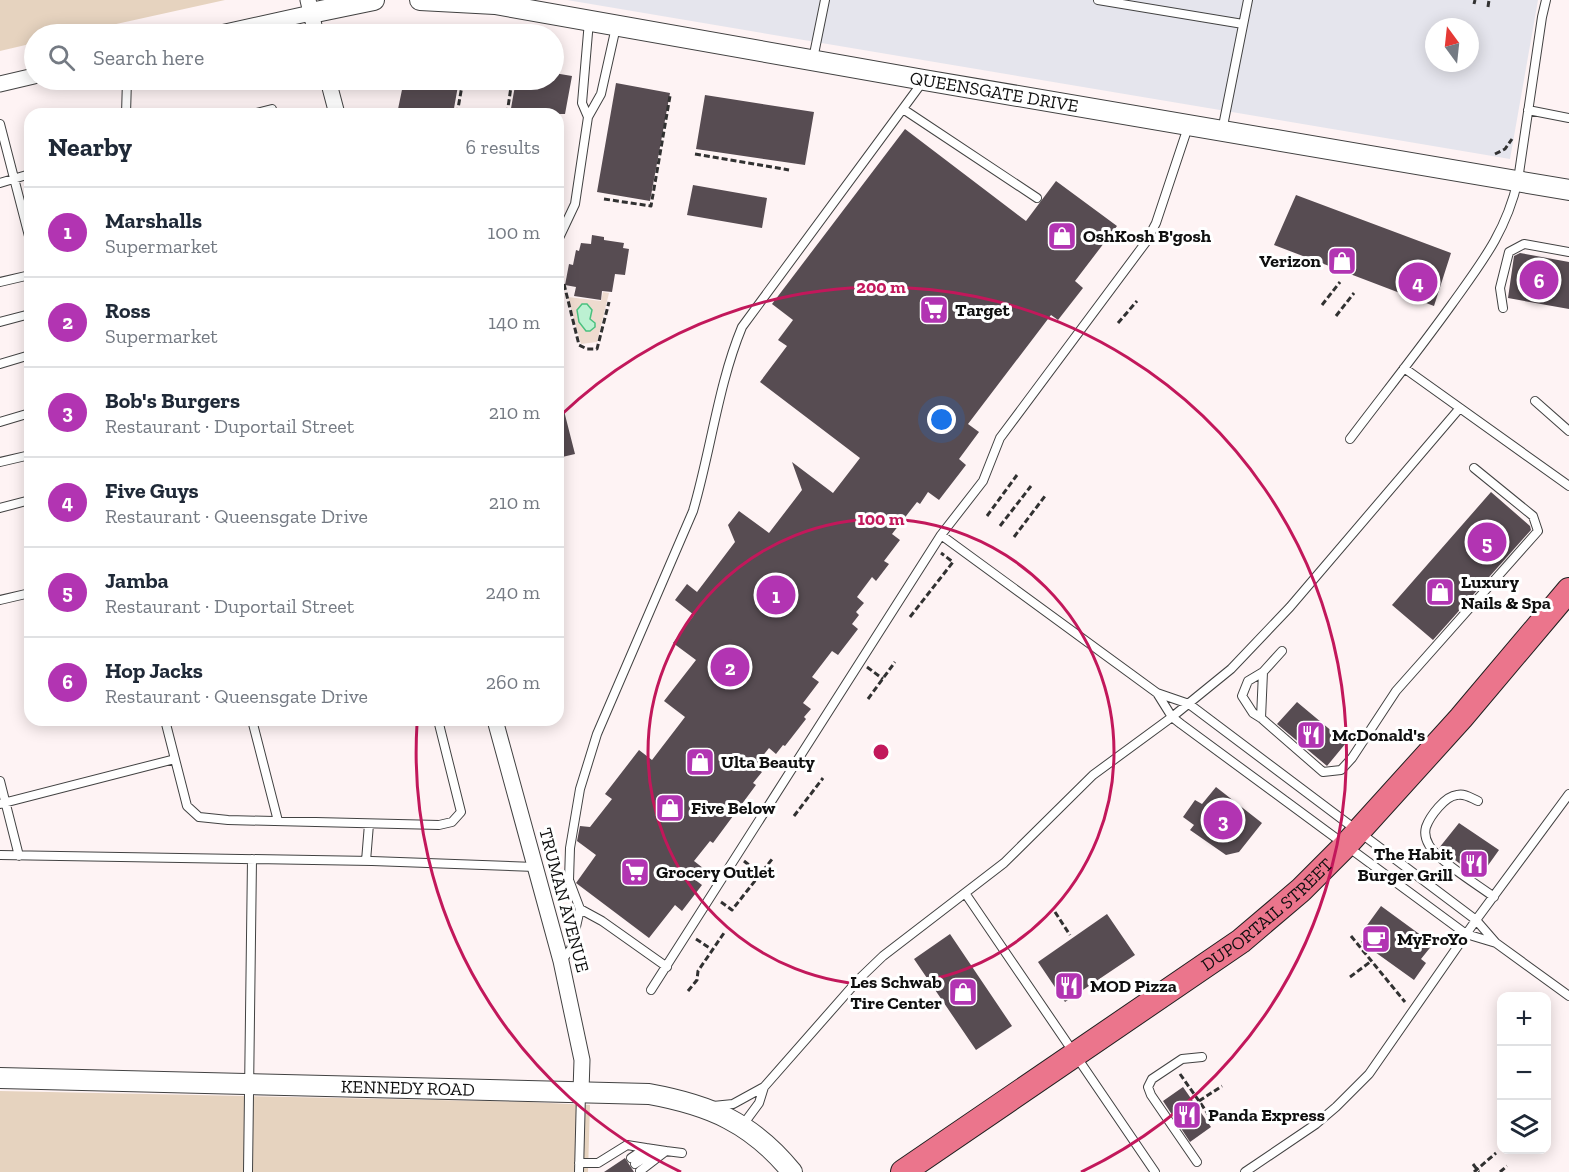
<!DOCTYPE html>
<meta charset="utf-8">
<style>
body{margin:0;font-family:"Zilla Slab",serif;background:#f2f2f3;color:#1f2937}
.controls{position:absolute;right:18px;bottom:18px;display:grid;overflow:hidden;border-radius:12px;box-shadow:0 3px 15px #0003}
.controls button{width:54px;height:54px;display:grid;place-items:center;padding:0;border:0;border-bottom:2px solid #e0e1e3;background:#fff;color:#1f2937;font:30px sans-serif}
.compass{position:absolute;left:1425px;top:18px;width:54px;height:54px;border-radius:50%;background:#fff;box-shadow:0 3px 15px #0003;rotate:345deg}
.you{position:absolute;left:942px;top:420px;width:21px;height:21px;margin:-15px;border:4px solid #fff;border-radius:50%;background:#1a73e8;box-shadow:0 0 0 9px #1a73e833}
.badge{display:grid;place-items:center;width:39px;height:39px;border-radius:50%;background:#b234b2;color:#fff;font-size:20px;font-weight:700}
.pin{position:absolute;translate:-50% -50%;border:3px solid #fff;box-shadow:0 2px 6px #0006}
.list{margin:0;padding:0;list-style:none}
h2{display:flex;justify-content:space-between;align-items:center;height:78px;margin:0;padding:0 24px;font-size:26px}
h2 small{font-size:20px;font-weight:400;color:#747a83}
.list li{display:grid;grid-template-columns:39px 1fr auto;gap:18px;align-items:center;box-sizing:border-box;height:90px;padding:0 24px;border-top:2px solid #e0e1e3}
.list b{display:block;font-size:22px;white-space:nowrap}
.list p{margin:0;font-size:20px;white-space:nowrap;color:#747a83}
.list em{font-size:20px;font-style:normal;color:#747a83}
.icon{flex:none;width:33px;height:33px;fill:none;stroke:currentColor;stroke-width:2;stroke-linecap:round;stroke-linejoin:round}
.map{position:relative;flex:none;width:1569px;height:1172px;overflow:hidden}
.search{position:absolute;background:#fff;box-shadow:0 3px 15px #0003;left:24px;top:24px;width:540px;height:66px;display:flex;align-items:center;gap:15px;box-sizing:border-box;padding:0 21px;border-radius:33px;color:#747a83;font-size:22px}
.panel{position:absolute;background:#fff;box-shadow:0 3px 15px #0003;left:24px;top:108px;width:540px;height:618px;border-radius:18px}
.map>svg:first-child{display:block}
.industrial{fill:#e5e5ed;fill-rule:evenodd}
.green{fill:#e6d3bf}
.pitch{fill:#eedbcf}
.water{fill:#bcf1d2;stroke:#4ac17f;stroke-width:1.5}
.building{fill:#574c52}
.lines{fill:none;stroke-linecap:round;stroke-linejoin:round}
.service-casing{stroke:#424242;stroke-width:10}
.minor-casing{stroke:#424242;stroke-width:17}
.tertiary-casing{stroke:#424242;stroke-width:22}
.primary-casing{stroke:#202020;stroke-width:26}
.path{stroke:#313131;stroke-width:3;stroke-dasharray:6 3;stroke-linecap:butt}
.service{stroke:#fff;stroke-width:8}
.minor{stroke:#fff;stroke-width:15}
.tertiary{stroke:#fff;stroke-width:20}
.primary{stroke:#eb758c;stroke-width:24}
.ring{fill:none;stroke:#c2185b;stroke-width:3}
.labels{text-anchor:middle;stroke-width:6;stroke-linejoin:round;paint-order:stroke}
.street-label{font-size:18px;fill:#0f0f0f;stroke:#fff}
.poi-label{font-size:18px;font-weight:bold;fill:#0f0f0f;stroke:#fff;text-anchor:start}
.centre{fill:#c2185b;stroke:#fff;stroke-width:3}
.ring-label{font-size:18px;text-anchor:middle;font-weight:bold;fill:#c2185b;stroke:#fff;stroke-width:6;stroke-linejoin:round;paint-order:stroke}
</style>
<div class="map">
<svg width="1569" height="1172" viewBox="0 0 1569 1172">
<rect width="100%" height="100%" fill="#fef3f4"/>
<path class="industrial" d="M567,0H1538L1510,159ZM1434,27H1470V63H1434Z"/>
<path class="green" d="M0,0H225L71,34H34V43L0,51Z
M0,1091L529,1102L590,1105L588,1172H0Z"/>
<path class="pitch" d="M603,292L609,293L597,342L581,344L568,297L601,301Z"/>
<path class="water" d="M582,304H587L592,310L590,319L595,323V327L590,331H586L579,322L577,310Z"/>
<path class="building" d="M554,73L572,76L565,114H510L516,80H554Z
M404,80H459L453,114H397Z
M616,83L670,93L650,201L597,192Z
M705,95L814,112L805,165L696,149Z
M905,129L1026,221L1056,181L1117,226L1075,281L1083,288L1058,320L1051,315L968,424L979,432L959,459L966,465L939,500L928,492L920,504L917,502L892,534L900,540L884,561L889,564L876,581L872,577L857,597L864,603L856,612L859,615L852,624L858,629L838,655L832,651L812,677L819,682L803,703L811,709L804,717L806,719L785,746L783,745L776,754L769,748L754,767L762,772L753,783L756,785L713,843L710,841L694,861L703,868L694,879L702,885L682,911L675,905L649,938L576,883L596,855L577,841L580,826L590,827L612,799L605,794L639,750L652,760L685,717L664,701L696,660L673,643L694,615L675,600L687,584L697,592L735,542L728,525L739,511L769,533L802,490L792,462L833,493L860,458L760,382L787,346L778,340L793,320L772,304Z
M693,185L767,198L762,228L687,215Z
M1296,195L1451,253L1434,306L1274,245Z
M592,235L604,237V240L624,243L623,248L629,249L625,275L615,274L612,292L602,291L601,300L574,296L576,287L565,285L569,264L573,265L576,250L579,251L581,243L591,244Z
M1520,253L1569,262V309L1508,298L1514,256Z
M562,403L575,454L558,458V404Z
M1491,492L1530,526L1531,530L1433,640L1392,605Z
M1297,702L1346,743L1327,766L1277,724Z
M1216,787L1262,823L1239,852L1226,855L1190,830L1194,825L1183,817L1195,800L1202,804Z
M1459,823L1499,850L1479,878L1439,848Z
M1381,906L1433,944L1421,959L1426,963L1414,980L1361,942L1369,931L1365,928Z
M1107,914L1135,955L1065,1002L1038,962Z
M950,934L1012,1026L976,1050L914,959Z
M1183,1087L1211,1127L1190,1142L1163,1101Z
M625,1158L634,1172H604Z"/>
<g class="lines">
<g class="service-casing">
<path id="service" d="M1098,0L1243,24
M813,59L825,0
M903,109L1037,198
M1528,110L1569,118
M126,114L127,80
M253,114L272,109
M588,117L582,103L589,21
M0,124L30,240
M1222,131L1248,0
M0,183L30,174
M558,240L575,204L588,117L601,94L616,27
M0,282L30,275
M1503,308L1500,288L1509,252L1524,244L1569,252
M0,322L30,314
M0,364L30,355
M1404,368L1569,486
M1535,401L1569,431
M0,422L30,413
M1350,439C1384,394 1419,350 1452,304C1482,262 1506,232 1518,180L1542,17L1546,0
M0,462L30,455
M0,508L30,500
M941,535L1157,693L1189,704L1476,920L1496,943L1569,996
M0,600L30,593
M1282,651L1263,672L1248,681L1242,696L1253,713L1261,718L1323,772L1341,770L1352,758L1396,691L1538,531L1533,516L1474,468
M1157,693L1172,717L1181,724L1466,934L1496,943
M1261,718L1263,672
M165,720L187,806L199,817L228,820L439,825L452,822L461,812L438,720
M252,720L278,821
M0,781L19,856
M1478,801C1471,798 1465,793 1457,795C1445,796 1430,816 1426,827C1424,834 1426,840 1429,845C1437,860 1478,885 1494,897
M0,804L175,759
M0,855L372,861L535,867
M366,861L369,824
M965,893L1155,1172
M562,960L571,949L580,909
M667,967L602,921L580,909L569,880L570,848L580,789L597,734L693,511C711,450 718,385 742,327L924,80
M651,990L941,535L983,481L1000,438L1146,242L1156,223L1188,127
M713,1106L733,1104L764,1087
M742,1126L759,1103L764,1087L859,979L883,956L1004,863L1093,775L1172,717L1231,669L1290,607L1459,409
M631,1158L646,1148L666,1151
M1197,1162L1151,1095L1148,1087L1152,1079L1182,1059L1202,1057
M579,1163H598L627,1145L646,1148
M635,1164L649,1155L661,1152
M640,1171L666,1151L682,1153
M248,1172L252,859
M579,1172L581,1093
M1245,1172L1316,1124L1336,1107L1369,1074L1476,920L1569,794"/>
</g>
<g class="minor-casing">
<path id="minor" d="M308,0L316,34
M216,34L311,13
M328,80L337,114
M0,84L34,76
M495,720L561,961L582,1060L581,1091"/>
</g>
<g class="tertiary-casing">
<g id="tertiary">
<path id="s1" d="M420,0L495,4L924,80L1569,190"/>
<path d="M311,13L374,0"/>
<path id="s2" d="M0,1078L649,1094C710,1105 752,1123 792,1172"/>
</g>
</g>
<g class="primary-casing">
<g id="primary">
<path id="s3" d="M903,1172L1241,941L1301,890L1346,845L1461,718L1569,590"/>
</g>
</g>
<path class="path" d="M1474,4L1475,0
M1488,7L1489,0
M457,114L463,80
M507,114L512,80
M695,154L789,170
M1495,154L1505,149L1512,139
M604,199L651,206L670,96
M564,284L579,345L587,349H597L609,302
M1322,305L1340,282
M1336,316L1354,293
M1118,323L1137,301
M987,516L1017,475
M1000,526L1031,486
M1014,537L1045,496
M910,617L953,562L941,553
M867,667L883,679
M868,699L895,662
M794,816L823,778
M744,861L760,874
M721,902L732,910L773,858
M1055,912L1070,935
M1351,936L1405,1002
M696,939L711,949
M1350,977L1370,962
M688,991L697,980L698,971L724,933
M1180,1074L1213,1121
M1199,1101L1222,1086
M1473,1164L1479,1172
M1474,1172L1496,1153
M1500,1172L1507,1166"/>
<use href="#service" class="service"/>
<use href="#minor" class="minor"/>
<use href="#tertiary" class="tertiary"/>
<use href="#primary" class="primary"/>
</g>
<g class="ring">
<circle cx="881" cy="752" r="233"/>
<path d="M681 1172A465 465 0 0 1 417 724M561 415A465 465 0 1 1 1081 1172"/>
</g>
<defs>
<g id="shop-square" transform="scale(1.5)"><rect x="-9" y="-9" width="18" height="18" rx="4" fill="#b234b2" stroke="#fff"/><path d="M-5-2.5h2.3a2.7 3.5 0 0 1 5.4 0H5L5.5 6h-11ZM-1.5-2.5h3a1.5 2.3 0 0 0-3 0Z" fill="#fff"/></g>
<g id="supermarket-square" transform="scale(1.5)"><rect x="-9" y="-9" width="18" height="18" rx="4" fill="#b234b2" stroke="#fff"/><path d="M-6-5.5h2.5l.6 2H6L4.5 2H-2.5L-4.4-4H-6ZM-1.5 3.2a1.3 1.3 0 1 0 .1 0ZM3 3.2a1.3 1.3 0 1 0 .1 0Z" fill="#fff"/></g>
<g id="restaurant-square" transform="scale(1.5)"><rect x="-9" y="-9" width="18" height="18" rx="4" fill="#b234b2" stroke="#fff"/><path d="M-5-6h1v4h1v-4h1v4h1v-4h1v5L-1.5 .5V6h-2V.5L-5-1ZM5-6V6H3V1.5H1.5Q1.5-4 5-6Z" fill="#fff"/></g>
<g id="cafe-square" transform="scale(1.5)"><rect x="-9" y="-9" width="18" height="18" rx="4" fill="#b234b2" stroke="#fff"/><path d="M-5.5-4.5H6V0H3Q3 3.5 0 3.5H-2.5Q-5.5 3.5-5.5 0ZM3-3.2v2h1.7v-2ZM-6 4.5H4V6H-6Z" fill="#fff"/></g>
</defs>
<g fill-rule="evenodd">
<use href="#shop-square" x="1062" y="236"/>
<use href="#shop-square" x="1342" y="261"/>
<use href="#supermarket-square" x="934" y="310"/>
<use href="#shop-square" x="1440" y="592"/>
<use href="#restaurant-square" x="1311" y="735"/>
<use href="#shop-square" x="700" y="762"/>
<use href="#shop-square" x="670" y="808"/>
<use href="#restaurant-square" x="1474" y="864"/>
<use href="#supermarket-square" x="635" y="872"/>
<use href="#cafe-square" x="1376" y="939"/>
<use href="#restaurant-square" x="1069" y="986"/>
<use href="#shop-square" x="963" y="992"/>
<use href="#restaurant-square" x="1187" y="1115"/>
</g>
<g class="labels">
<g class="street-label">
<text dy="6" stroke="none"><textPath href="#s1" startOffset="582">QUEENSGATE DRIVE</textPath></text>
<text transform="translate(564 900) rotate(75)" y="6">TRUMAN AVENUE</text>
<text dy="6" stroke="none"><textPath href="#s3" startOffset="446">DUPORTAIL STREET</textPath></text>
<text dy="6" stroke="none"><textPath href="#s2" startOffset="408">KENNEDY ROAD</textPath></text>
</g>
<g class="poi-label">
<text x="1083" y="242">OshKosh B'gosh</text>
<text x="1321" y="267" text-anchor="end">Verizon</text>
<text x="955" y="316">Target</text>
<text x="1461" y="588">Luxury<tspan x="1461" dy="21">Nails &amp; Spa</tspan></text>
<text x="1332" y="741">McDonald's</text>
<text x="721" y="768">Ulta Beauty</text>
<text x="691" y="814">Five Below</text>
<text x="1453" y="860" text-anchor="end">The Habit<tspan x="1453" dy="21">Burger Grill</tspan></text>
<text x="656" y="878">Grocery Outlet</text>
<text x="1397" y="945">MyFroYo</text>
<text x="942" y="988" text-anchor="end">Les Schwab<tspan x="942" dy="21">Tire Center</tspan></text>
<text x="1090" y="992">MOD Pizza</text>
<text x="1208" y="1121">Panda Express</text>
</g>
</g>
<circle cx="881" cy="752" r="9" class="centre"/>
<g class="ring-label">
<text x="881" y="293">200 m</text>
<text x="881" y="525">100 m</text>
</g>
</svg>
<div class="controls">
<button>+</button>
<button>−</button>
<button><svg class="icon" aria-label="layers" viewBox="0 0 24 24"><path d="M12 4l9 5-9 5-9-5zM3 14l9 5 9-5"/></svg></button>
</div>
<svg class="compass" viewBox="-18 -18 36 36"><path d="M0-13l5 13h-10z" fill="#e53935"/><path d="M0 13l5-13h-10z" fill="#747a83"/></svg>
<div class="you"></div>
<div class="pin badge" style="left:776px;top:595px">1</div>
<div class="pin badge" style="left:730px;top:667px">2</div>
<div class="pin badge" style="left:1223px;top:820px">3</div>
<div class="pin badge" style="left:1418px;top:282px">4</div>
<div class="pin badge" style="left:1487px;top:542px">5</div>
<div class="pin badge" style="left:1539px;top:280px">6</div>
<div class="search"><svg class="icon" aria-label="search" viewBox="0 0 24 24"><circle cx="10" cy="10" r="6"/><path d="M15 15l6 6"/></svg>Search here</div>
<section class="panel">
<h2>Nearby<small>6 results</small></h2>
<ul class="list">
<li><span class="badge">1</span><div><b>Marshalls</b><p>Supermarket</p></div><em>100 m</em></li>
<li><span class="badge">2</span><div><b>Ross</b><p>Supermarket</p></div><em>140 m</em></li>
<li><span class="badge">3</span><div><b>Bob's Burgers</b><p>Restaurant · Duportail Street</p></div><em>210 m</em></li>
<li><span class="badge">4</span><div><b>Five Guys</b><p>Restaurant · Queensgate Drive</p></div><em>210 m</em></li>
<li><span class="badge">5</span><div><b>Jamba</b><p>Restaurant · Duportail Street</p></div><em>240 m</em></li>
<li><span class="badge">6</span><div><b>Hop Jacks</b><p>Restaurant · Queensgate Drive</p></div><em>260 m</em></li>
</ul>
</section>
</div>
